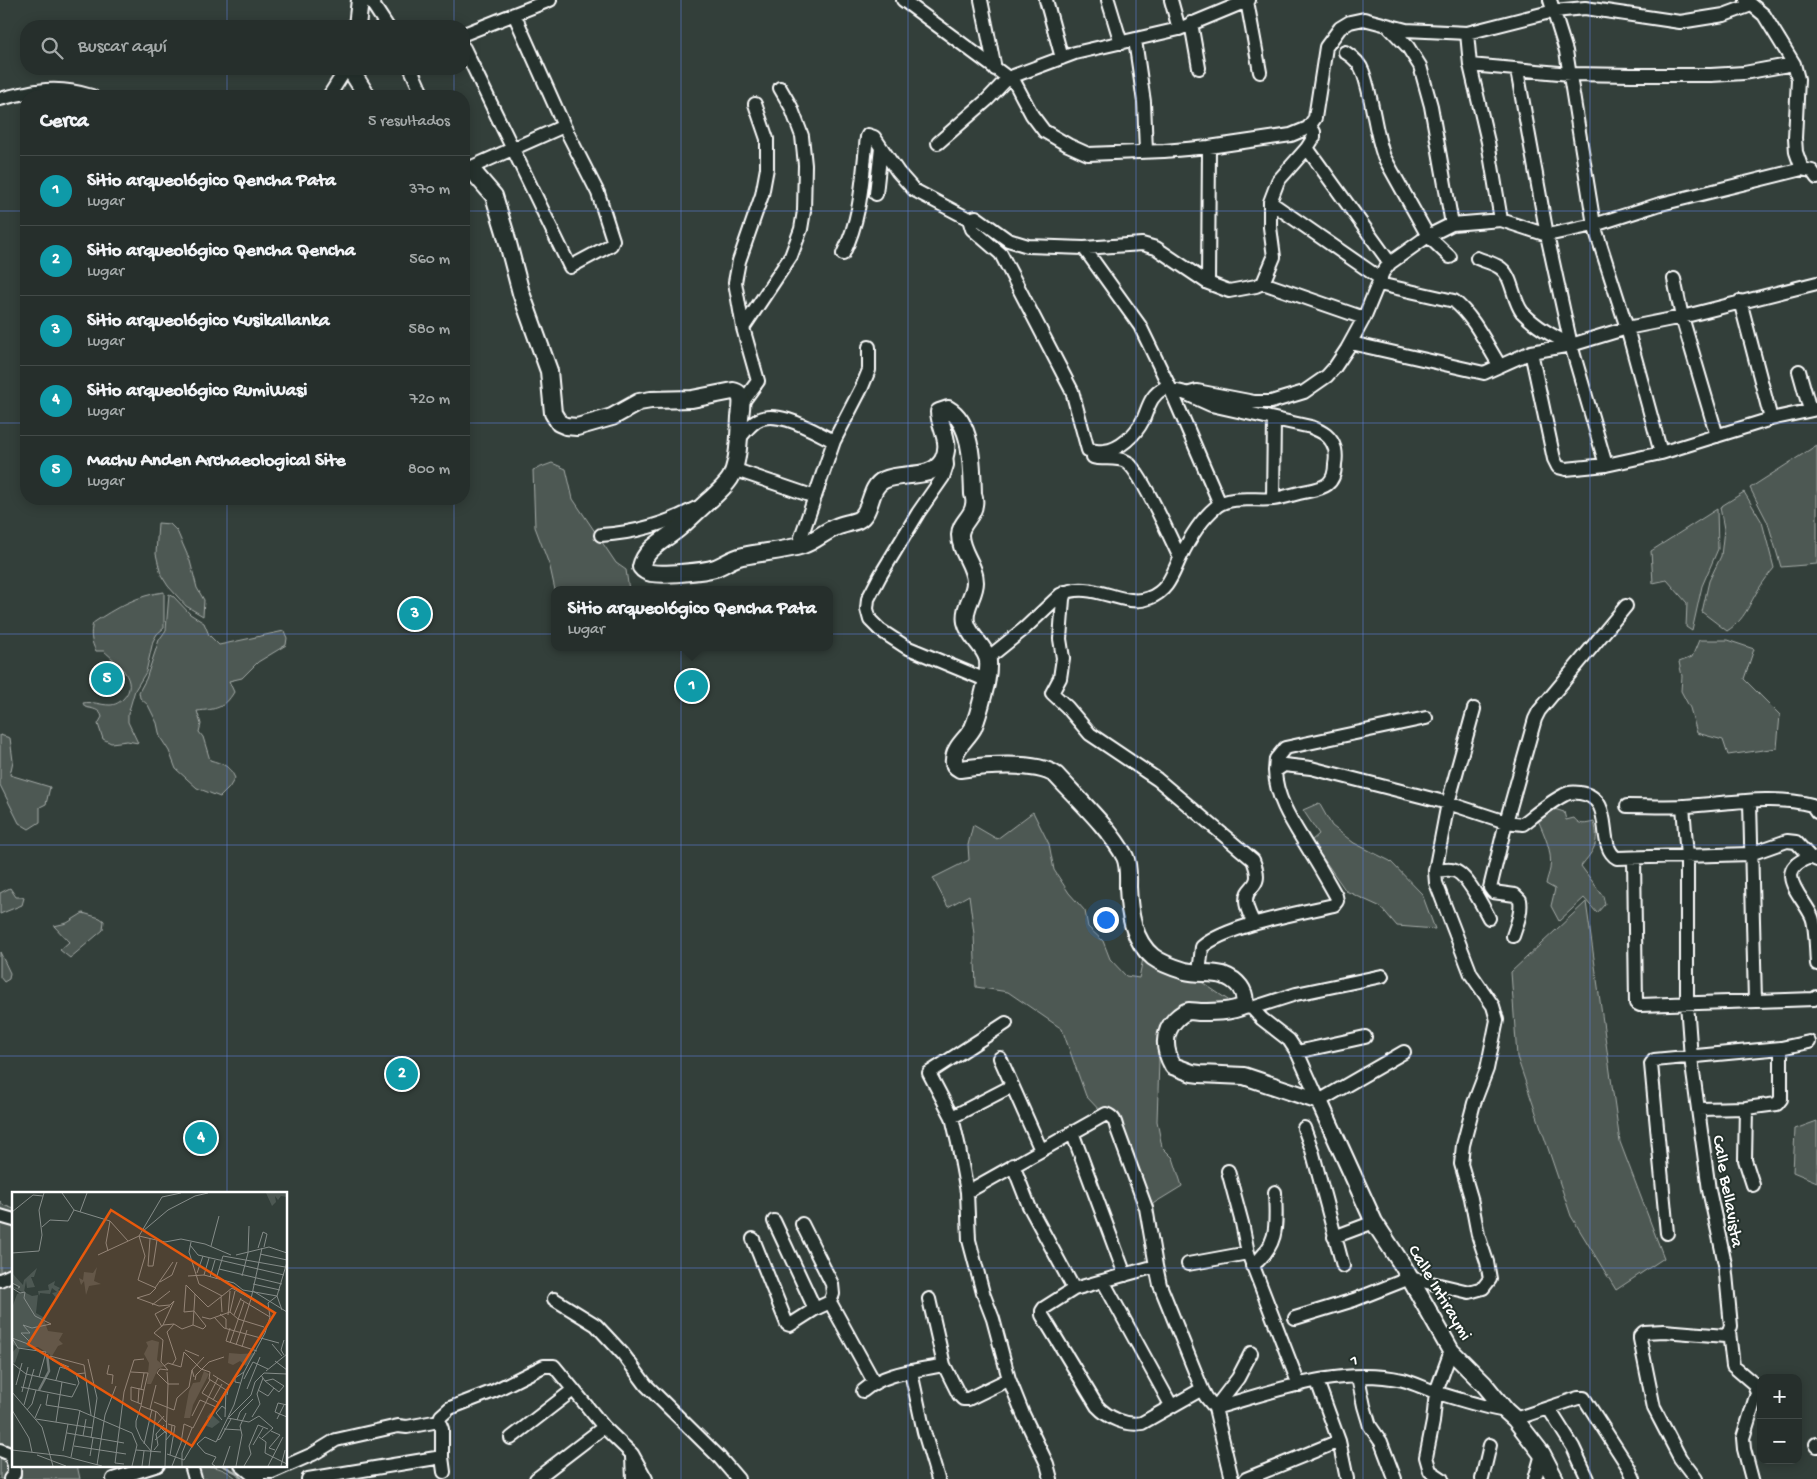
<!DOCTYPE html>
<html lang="es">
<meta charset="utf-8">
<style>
body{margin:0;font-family:"Gochi Hand",sans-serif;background:#323b38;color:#f1f3f6}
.controls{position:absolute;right:15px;bottom:15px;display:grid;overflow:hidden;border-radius:10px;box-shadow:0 2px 12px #0003}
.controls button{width:45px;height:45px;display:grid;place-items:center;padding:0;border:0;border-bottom:1px solid #424a48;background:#262f2c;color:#f1f3f6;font:25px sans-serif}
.you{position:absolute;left:1105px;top:919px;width:18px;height:18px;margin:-12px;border:4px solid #fff;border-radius:50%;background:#1a73e8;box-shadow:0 0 0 8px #1a73e833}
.badge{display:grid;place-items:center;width:32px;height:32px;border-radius:50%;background:#ff9aa2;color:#fff;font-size:16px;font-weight:700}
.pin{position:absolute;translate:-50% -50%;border:2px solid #fff;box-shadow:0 1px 5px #0006}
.popup{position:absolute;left:551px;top:586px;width:282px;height:65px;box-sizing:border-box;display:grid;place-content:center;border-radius:10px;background:#262f2c;filter:drop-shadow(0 1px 4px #0005);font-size:16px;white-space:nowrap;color:#a4a9a9}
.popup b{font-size:19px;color:#f1f3f6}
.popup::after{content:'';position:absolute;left:50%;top:100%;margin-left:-10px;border:10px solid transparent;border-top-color:#262f2c}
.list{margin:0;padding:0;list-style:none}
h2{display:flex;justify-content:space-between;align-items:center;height:65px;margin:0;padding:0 20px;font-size:21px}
h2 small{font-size:16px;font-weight:400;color:#a4a9a9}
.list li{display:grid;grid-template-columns:32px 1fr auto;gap:15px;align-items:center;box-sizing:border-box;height:70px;padding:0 20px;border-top:1px solid #424a48}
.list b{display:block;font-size:19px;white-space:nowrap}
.list p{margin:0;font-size:16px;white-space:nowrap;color:#a4a9a9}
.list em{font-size:16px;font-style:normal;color:#a4a9a9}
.icon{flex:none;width:28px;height:28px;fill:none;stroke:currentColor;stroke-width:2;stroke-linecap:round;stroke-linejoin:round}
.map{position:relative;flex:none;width:1817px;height:1479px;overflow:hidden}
.search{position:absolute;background:#262f2c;box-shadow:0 2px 12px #0003;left:20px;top:20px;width:450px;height:55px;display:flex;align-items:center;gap:12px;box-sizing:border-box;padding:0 18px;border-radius:20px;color:#a4a9a9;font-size:19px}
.panel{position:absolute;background:#262f2c;box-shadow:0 2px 12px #0003;left:20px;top:90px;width:450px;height:415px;border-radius:20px}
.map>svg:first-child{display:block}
.green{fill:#4d5853;stroke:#a6aca9}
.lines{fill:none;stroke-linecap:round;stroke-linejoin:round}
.stream{stroke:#abb0ae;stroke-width:2.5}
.minor-casing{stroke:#fff;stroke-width:16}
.major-casing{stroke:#fff;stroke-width:20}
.minor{stroke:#26332d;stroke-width:12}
.major{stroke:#26332d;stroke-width:16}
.grid{fill:none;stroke:#6183e4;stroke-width:1;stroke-opacity:0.55}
.labels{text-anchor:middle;stroke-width:4;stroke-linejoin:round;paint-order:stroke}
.street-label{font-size:18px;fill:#fff;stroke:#26332d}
.inset-river{fill:none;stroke:#737b78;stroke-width:2.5}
.inset-road{fill:none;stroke:#858c89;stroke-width:1}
.view{fill:#e8590c;fill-opacity:0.15;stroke:#e8590c;stroke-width:2.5}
.inset-edge{fill:none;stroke:#fff;stroke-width:2.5}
</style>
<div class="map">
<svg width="1817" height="1479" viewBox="0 0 1817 1479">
<rect width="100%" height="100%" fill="#333f3a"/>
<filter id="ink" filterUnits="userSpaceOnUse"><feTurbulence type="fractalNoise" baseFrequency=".02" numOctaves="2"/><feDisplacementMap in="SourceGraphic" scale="10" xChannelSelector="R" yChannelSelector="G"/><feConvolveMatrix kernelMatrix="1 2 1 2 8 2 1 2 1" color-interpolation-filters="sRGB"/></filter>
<g filter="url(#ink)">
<path class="green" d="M1817,445V564L1781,567L1768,523L1750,488Z
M552,463L566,469L573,499L616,563L626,570L629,590H555L550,567L535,527L533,470Z
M1744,492L1762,522L1774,568C1769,574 1764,581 1760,587C1748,605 1746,619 1727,631L1702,612L1709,581L1721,556L1724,529L1720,507Z
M1717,509L1718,549L1702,586L1692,631L1686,627L1687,603L1667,580L1653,583L1651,551Z
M158,523L170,524L177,531L190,561L197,588L204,600L203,616L186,606L168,586L161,575L156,554Z
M164,592V628L157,634L153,641L146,672L135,690L128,714V722L138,743L127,741L111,743L103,739L98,724L102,717C100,709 93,709 85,707L83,703C93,701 100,705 110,705C115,705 120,702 123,699C141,681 116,662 104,651H96C91,642 90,633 93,623C115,608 138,595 164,592Z
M169,594L174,597L190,614L204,623L209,635L219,645L284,631L287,638L286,645L258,662L242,678L229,681L234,692C224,709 216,709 197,711L201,724L199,732L203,737L210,760C223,764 229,765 235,778L229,788L220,797L197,788L176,769L169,751L160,737L157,723L148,705L140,698L139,692L146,679L159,640L166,630Z
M1699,640H1727L1754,649L1744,679L1780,715L1777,748L1728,755L1723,740L1697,733L1690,708L1681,691L1682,676L1679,662L1692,657Z
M0,735L10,738L13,761L10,775L50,787L46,804L40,807V822L29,829L19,823L0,785Z
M1319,803L1332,826L1354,843L1390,861L1422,894L1435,929L1397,926L1381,907L1346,891L1311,841L1319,834L1303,810Z
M1551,808L1564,812L1566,820L1574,818C1580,826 1585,824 1594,822C1600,843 1594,850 1581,866L1603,896L1605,904L1597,913L1584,898L1559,921L1551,906L1555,889L1546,884C1547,878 1549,874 1550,869C1553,852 1544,834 1538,820Z
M1033,812L1049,844L1054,870L1069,893L1085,911L1088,927L1103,941L1110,959L1126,976L1139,978L1143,958L1203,983L1231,1002L1160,1030L1157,1121L1162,1147L1173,1158L1182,1186L1146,1208L1117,1129L1086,1096L1062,1029L1008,992L976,987L974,934L969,895L948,907L933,878L969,860L968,845L973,825L997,839Z
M10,888L16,897H22L24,898L22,905L0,914V893Z
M1586,902L1620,1142L1664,1258L1616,1290L1571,1216L1517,1057L1511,972Z
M83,913L100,918L104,921L103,930L70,958L60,950L69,942L54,926L67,923Z
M0,952L10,973L9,979L4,982L0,977Z
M1817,1121V1182L1793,1172L1795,1129Z
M0,1201L3,1205L14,1209V1465H77L80,1479H0Z
M195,1465C211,1465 226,1468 237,1479H200Z"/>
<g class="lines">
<path class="stream" d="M222,1465L237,1473L242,1479"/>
<g class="minor-casing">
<path id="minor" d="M370,0L387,26
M903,0L1015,83L1032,115L1044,131L1068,145L1088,154L1164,151L1209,147L1291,135L1308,128L1312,129L1314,132V137L1307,148L1278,181L1270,202V227L1274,257L1263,283L1256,286L1229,291L1208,283L1156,248L1142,244L1084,248L1028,246L1008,240L976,217L969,219L972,229L1001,254L1072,391L1088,450C1093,450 1099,452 1104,451C1120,450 1136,434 1143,420C1149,406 1150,396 1164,388L1182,392L1211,405L1311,427C1323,432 1331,436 1335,449C1336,454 1336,459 1335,464C1335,489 1319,488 1299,493C1291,495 1282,498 1273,499C1256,501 1232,495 1217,506C1201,519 1189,539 1180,558C1172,575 1168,591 1149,598C1123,609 1091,578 1060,595L1024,629L988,658
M981,0L995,69
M1046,0L1062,58
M1108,0L1121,43
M1171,0L1179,29
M1550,0L1566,51L1594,225L1627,328L1661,453
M1746,0L1764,15L1794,64L1798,79L1795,138L1796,152L1802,169L1812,171L1817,178
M1247,1L1260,72
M1191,23L1199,68
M1388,26L1408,47L1420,66L1431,106L1452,224
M1467,33L1470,65L1488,142L1501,220
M464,34L550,0
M1135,40L1144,102L1146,151
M464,48L570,267L611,245L613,240L598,193L564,126L514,14
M1345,52C1353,57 1360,63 1363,72C1373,99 1374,129 1384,157L1428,236L1450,257
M1470,65L1570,74L1632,75H1711L1744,73L1794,64
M411,69L423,96
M1517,70L1547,235L1571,345L1606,465
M329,96L346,69
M0,99C34,90 58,85 92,96
M1308,128L1315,118L1326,47L1340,28L1350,22L1364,19L1406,30L1467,33L1554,11L1585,8L1680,22L1724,15L1751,5
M938,143L987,100L1008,78L1075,53L1179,29L1249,0
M1307,148L1390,263
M465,170L564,126
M876,194L881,148
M1270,202L1381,279
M1084,248L1140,326L1170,388L1220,504
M843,254C862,216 862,178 867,137L868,135L874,137L898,172L914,190L969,219
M1477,258C1484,261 1493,263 1499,267C1513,275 1512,299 1522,312C1536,327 1553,336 1571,345
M1674,279L1682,317L1717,436
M1208,283L1209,147
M1263,283L1364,318
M1379,284L1454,301C1474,317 1486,344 1500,366
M1740,301L1771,419
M743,328L791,256L801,229L804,211L805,165L802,136L791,107L780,88
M1351,343L1484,373L1531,352L1571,345L1627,328L1682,317L1817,283
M1531,352L1554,459L1558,467L1566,469L1606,465L1661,453L1771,419L1817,409
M1799,371L1810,410
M1186,394L1197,391L1254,402H1271L1304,392L1327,376L1335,367L1347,349L1364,318L1383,272L1390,263L1428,236L1452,224L1501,220L1547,235L1594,225L1657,205L1802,169
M742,403L758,381L743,328L735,282L739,261L762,195L767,168V139L755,104
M739,439C744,433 749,426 755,422C774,406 815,432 834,441
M946,455L947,465L943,477L918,513L880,576L868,599L867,609L870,620L880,630L906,647L986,680
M1093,457C1103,460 1118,456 1127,462C1141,472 1171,539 1180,558
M733,469L815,497
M1273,499L1274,419
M601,535C635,533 666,524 696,508
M798,546L834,441L862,387L869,370V347
M1065,592L1063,599L1060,639L1063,658L1060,678L1052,693L1067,707L1090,734L1157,779L1253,860C1265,890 1246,883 1246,901C1246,909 1251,917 1254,924
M1474,709L1448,803L1435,871C1440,871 1446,869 1451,870C1465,870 1482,905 1489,918
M1275,771L1276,759L1285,748L1426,718
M1750,802L1755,1001
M1627,806C1646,806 1666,807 1685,806C1725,804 1772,794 1812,805L1817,812
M1683,806L1687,857V1003L1691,1058L1709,1190L1725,1264L1731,1326L1729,1332L1725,1336L1664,1331L1644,1332L1640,1336V1339L1654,1408L1680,1458L1696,1479
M1634,858L1636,1003L1640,1005L1814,999L1817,997
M1817,860L1810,857C1771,871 1803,896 1812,917C1816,926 1816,952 1817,964
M1513,936C1517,924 1522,912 1520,900L1515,895L1493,892L1490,888L1506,822L1535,719L1539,711L1626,606
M1199,973L1202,947C1227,925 1300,913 1334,905L1337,901L1336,896C1328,882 1321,869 1312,855C1297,829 1276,802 1275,771L1284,765L1311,768L1448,803L1506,822L1523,824C1536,814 1550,802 1564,795C1569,792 1574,792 1580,793C1617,798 1595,846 1617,858L1750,854L1787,841L1796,842L1810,857
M1246,1007L1252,1008L1296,994L1382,976
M1252,1008L1262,1019L1289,1040L1297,1052L1319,1101L1404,1052
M1006,1023L929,1073L952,1117L958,1143L967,1192L969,1240L983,1293L993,1319L1009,1379L1023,1414L1047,1464L1051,1479
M1297,1052L1365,1037
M1000,1058L1041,1150
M1746,1108L1745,1160L1753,1185
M1699,1109L1746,1108L1777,1104L1781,1099V1048
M952,1117L1012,1086
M1304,1128L1312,1150L1343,1266
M1072,1132L1125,1275
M1013,1165L1029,1206L1074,1289
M1228,1171L1242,1223L1248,1253L1299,1385
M967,1192L1106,1114C1114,1117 1115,1121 1117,1129L1146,1208L1156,1266
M0,1216L14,1220
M774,1221L815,1309
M802,1224L832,1284L833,1294L830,1302
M1667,1233L1651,1064L1654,1060L1781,1048L1809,1042
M1334,1237L1374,1222
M753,1239L787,1324L790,1325L815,1309L830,1302L874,1382
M1188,1264L1248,1253
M1252,1266C1280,1244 1276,1224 1275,1192
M0,1280L14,1274
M1103,1281L1171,1405
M554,1299L596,1325L623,1354L646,1385L719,1457L738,1479
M929,1299L944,1365
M1295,1318L1354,1300L1410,1278L1469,1292L1483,1288L1490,1279L1487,1262L1478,1235L1471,1198L1461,1164L1463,1145L1474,1103L1487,1069L1497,1020L1493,1006L1471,974L1436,883L1435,871
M1729,1332L1733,1366L1754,1384L1757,1393L1743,1438L1744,1449L1752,1479
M911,1372L924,1432L938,1479
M1358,1377L1364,1406L1370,1426L1381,1442L1395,1479
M1317,1381L1339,1441L1347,1479
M1202,1389L1142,1423C1126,1426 1108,1418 1097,1406L1042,1315V1311L1044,1308L1074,1289L1156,1266L1160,1285L1202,1389L1206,1397L1215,1408L1232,1479
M863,1391C885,1372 916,1371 944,1365L959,1395L963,1399H968L1009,1379
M1215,1408C1275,1391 1339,1366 1403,1380C1414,1383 1424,1388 1435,1392C1458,1399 1482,1407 1506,1411
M1215,1408L1238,1378L1251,1353
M1549,1409L1573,1447L1588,1479
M1515,1419L1578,1398H1584L1629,1468L1634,1479
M439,1421L442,1429V1457L444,1472
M511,1438L573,1390
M1816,1444L1817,1446
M0,1450L10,1454L14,1465
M632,1457L633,1479
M191,1465L195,1479
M241,1465L258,1479
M252,1465L264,1472H272L313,1454L336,1440L398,1426L407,1427L439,1421L441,1416L450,1408L494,1391L544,1366H554L604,1427L632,1454L646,1479
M10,1479L14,1474V1465
M113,1479L158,1465
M308,1479L442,1457
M536,1479L604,1427
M1246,1479L1339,1441
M1442,1479L1430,1471L1426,1457L1433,1422L1436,1392L1451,1351
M1482,1479L1490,1445
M1535,1479L1542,1454"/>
</g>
<g class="major-casing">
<path id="major" d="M357,26L360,0
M350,69L367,96
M464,168L476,175L494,196L505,232L521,293L549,371L553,413L559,423L566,426L577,427L612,417L639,402L651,400L692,399L733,391C745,393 741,408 740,417C739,436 739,457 732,475C728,484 719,491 712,498C700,508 689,520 678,529C664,540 645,549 641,567C644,571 646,572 651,573C663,575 703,572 715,568C724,565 732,558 743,556C762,552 784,551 803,545C815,541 824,532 836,527C843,524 851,523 858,520C873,512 868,487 884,480C903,471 931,481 943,460C952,442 940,429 939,412L948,409C973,423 972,469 973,494C974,497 975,501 974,505C973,517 960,523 960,535C960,552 975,565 975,582C975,596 963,607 966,622C969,636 983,645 987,657C990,664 987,677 986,684C982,699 979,714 973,728C967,739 954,747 954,760C953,765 956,767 960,769C984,766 1036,761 1056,775C1077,798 1111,830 1125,857C1129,866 1128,877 1128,887C1129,912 1133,941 1153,957C1161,963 1175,968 1185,971C1197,974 1211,972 1223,975C1237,980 1247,991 1244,1006C1231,1012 1215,1012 1201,1012C1197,1012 1193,1011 1189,1011C1185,1012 1179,1016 1176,1019C1162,1033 1164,1050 1173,1066L1192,1073L1200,1074L1244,1076L1319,1101L1374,1222L1403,1266L1451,1351L1484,1384L1506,1411L1515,1419L1542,1454L1555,1479"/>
</g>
<use href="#minor" class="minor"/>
<use href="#major" class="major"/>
</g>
</g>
<path class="grid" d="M227,0V26M454,0V26M681,0V1479M908,0V1479M1136,0V1479M1363,0V1479M1590,0V1479M227,69V96M454,69V96M0,211H26M464,211H1817M0,423H26M464,423H1817M227,499V1193M454,499V1479M0,634H1817M0,845H1817M0,1056H1817M0,1268H14M286,1268H1817M227,1465V1479"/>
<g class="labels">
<g class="street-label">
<text transform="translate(1729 1191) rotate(80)" y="6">Calle Bellavista</text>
<text transform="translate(1441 1292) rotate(59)" y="6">Calle Intiraymi</text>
<text transform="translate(1354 1359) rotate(-1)" y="6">1</text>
</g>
</g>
<g transform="translate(12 1192)">
<rect width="275" height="275" fill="#333f3a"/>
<path d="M254,1H275V5L269,4L266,8L263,4L264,10L260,14ZM85,75L82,89L89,92L77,94L74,103L72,89L69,93L67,86L71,88L72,80L81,81ZM25,76L22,85H19L23,95L15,96L14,89L12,100L20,104L26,103L24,121L31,125L36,139L51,141L47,148L51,152L46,154L40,164L26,155L8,156L3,171L0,170V161L5,155L0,152V116L5,102L10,100L0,95L7,96L2,92L1,82L11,93L12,88ZM43,89L42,93L48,96L46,98L51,101L46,100L45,107L40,101L45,100L40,96L38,102L28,101L27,104L26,99L37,98L36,93ZM140,148L147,150L145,168L152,174L146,177L139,192H135L137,171L132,162L136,154L134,150ZM217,161L229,162L244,161L234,174L228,169L221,173L216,171ZM192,179L197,182L181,213L178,226H172L177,199L181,191L188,190ZM198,221L208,230L200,236L192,233L198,229L195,225Z" fill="#4d5853"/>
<path class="inset-river" d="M27,198L37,179L35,162"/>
<path class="inset-road" d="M50,1L62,18L98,29L116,49M0,20L21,3L31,4M68,20L75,1M30,35L38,28L56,29L62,18M131,39L156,18L183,4L196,1M138,47L136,74H141L145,48M178,53L186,63L272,83M199,54L207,24M246,56L251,40L255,42L252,55M96,59L94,51L98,29M0,61L27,59L30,43L27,18L32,1M248,62L275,68M86,63L127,44L153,50L169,47L193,52L219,63M224,63L257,55L275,61M0,74V91L8,95L6,96M207,77L270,92M185,81L191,64M192,83L197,66M176,84L192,83L222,91L231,98L265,104L270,118M230,84L236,61L237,34M198,85L203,68M204,87L211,64L273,75M148,90L160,83L165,70M241,92L268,98M0,96L8,101L13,100L12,106L23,124L39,132M143,96L161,70M241,99L275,120M210,104L220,96L257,117M265,104L275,70M209,105L210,120M228,107L258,125M140,113L158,99M218,120L223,99M208,122L214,127V136M216,123L218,99M222,123L229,106M190,125L198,127L218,120L226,127L252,135M202,125L212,136L267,151M151,133L162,132L170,137L181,133L191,137L194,134L182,119L172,120L174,93L196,115L210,104L187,92L177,60L179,50M181,133L183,102M150,135L143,122L158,114M218,136L214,149L245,159M272,148L269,158L272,163M218,151L232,110M260,152L270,164M224,153L239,107L250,56M230,155L235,138M173,158L187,164M34,160L6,156L0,146L16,152L18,150L9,141H18L11,133L20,136L39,132M76,167L85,206L79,246M263,169L275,178M0,171L14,182L64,193M97,173L95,182L101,183L100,192M160,173L164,167L155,140L162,132M152,174L156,171L169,175L172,160L189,177L198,180L197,187L214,198M57,175L40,168L38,164L72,173L79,223M254,179L275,162M119,180L136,181L132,198M155,180L156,192H167M201,183L217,193L215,203M249,183L253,189L261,187L272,194L267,200L253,189M27,185L34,160M182,185L180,178L192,165M232,187L241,170L256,177M44,188L48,175L55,177M183,188L184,183L197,170L212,165M198,188L190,201L207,211L214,198L213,225M228,191L223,190V186L232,180M4,193L10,171M9,195L60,205L67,191L64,182L73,181M129,197L132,181M235,197L248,165M246,198L256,204L262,196M0,200L30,235L41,274M10,200L16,175M36,202L34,213L66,218L120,241L125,253L120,274M201,208L210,192M142,210L162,218L165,206L177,195L180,178M126,211L127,196M129,212L119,208V195L132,198L129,214L124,229V235L129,247L139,259L137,274M12,213L22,177M275,213L266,211L263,220L275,225M129,214L145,220L154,230M138,217L144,193M0,218L17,246L20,260M15,218L20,212L24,198M152,224L145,232L155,242M180,224L188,208L204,215M217,225L239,203L243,190L252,181L275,182M240,225L248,212L245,202L251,186M23,226L29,212M216,226L237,230L247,224L261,236L250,246M24,227L81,236M265,227L272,213M210,228L204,221L210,214L214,217M225,228L228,220L241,207M44,230L50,190M156,232L163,234L158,263M65,234L68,218M212,237L229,238M259,239L268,243L257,256L263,258M55,241L112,251M71,244L74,227M247,245L254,250L253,261L275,272M143,248L155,238M154,248L159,242L160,233M205,248L208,247L219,227M132,252L140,217M241,253L251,236M62,254L114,262M0,258L52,264L90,274M124,258L149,260M142,258L146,253L144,242L152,233M51,259L56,232M139,259L144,219M155,262L172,268L182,251M25,263L54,274M78,264L81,246M59,265L65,234M112,272L103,271L112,200L122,168L132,167M85,273L93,223L104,194M130,274L132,259M153,274L156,192L145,181L148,177L156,178L149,170L151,148L142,141L151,133L162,109L158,113L147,114L125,106L138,102L144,96L126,88L133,64L127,44L150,5L169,1M160,274L169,251L172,232L181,236L206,186M170,274V261L180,236M203,274L200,272L204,265L193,261L185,252L193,245L204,250L222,213L232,180L253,141L258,125L256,111L265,104M211,274L218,254M224,274L230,243L228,234L234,221M232,274L239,262L237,254L246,233L256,237M256,274L271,245M269,274L273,258"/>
<path class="view" d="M99,18L263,121L180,254L16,152Z"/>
<rect width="275" height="275" class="inset-edge"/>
</g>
</svg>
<div class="controls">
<button>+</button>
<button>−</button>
</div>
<div class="you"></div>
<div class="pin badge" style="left:692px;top:686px;background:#0f9aa8">1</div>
<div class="popup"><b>Sitio arqueológico Qencha Pata</b>Lugar</div>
<div class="pin badge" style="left:402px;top:1074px;background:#0f9aa8">2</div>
<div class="pin badge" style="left:415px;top:614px;background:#0f9aa8">3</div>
<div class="pin badge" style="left:201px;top:1138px;background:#0f9aa8">4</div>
<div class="pin badge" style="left:107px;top:679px;background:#0f9aa8">5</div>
<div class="search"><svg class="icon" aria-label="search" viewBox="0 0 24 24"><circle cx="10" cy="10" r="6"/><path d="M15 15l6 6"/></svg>Buscar aquí</div>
<section class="panel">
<h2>Cerca<small>5 resultados</small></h2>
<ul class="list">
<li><span class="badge" style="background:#0f9aa8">1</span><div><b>Sitio arqueológico Qencha Pata</b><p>Lugar</p></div><em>370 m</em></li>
<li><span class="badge" style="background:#0f9aa8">2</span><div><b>Sitio arqueológico Qencha Qencha</b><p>Lugar</p></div><em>560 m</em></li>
<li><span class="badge" style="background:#0f9aa8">3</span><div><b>Sitio arqueológico Kusikallanka</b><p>Lugar</p></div><em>580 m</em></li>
<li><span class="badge" style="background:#0f9aa8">4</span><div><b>Sitio arqueológico RumiWasi</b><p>Lugar</p></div><em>720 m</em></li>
<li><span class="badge" style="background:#0f9aa8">5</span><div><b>Machu Anden Archaeological Site</b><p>Lugar</p></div><em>800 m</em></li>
</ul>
</section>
</div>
